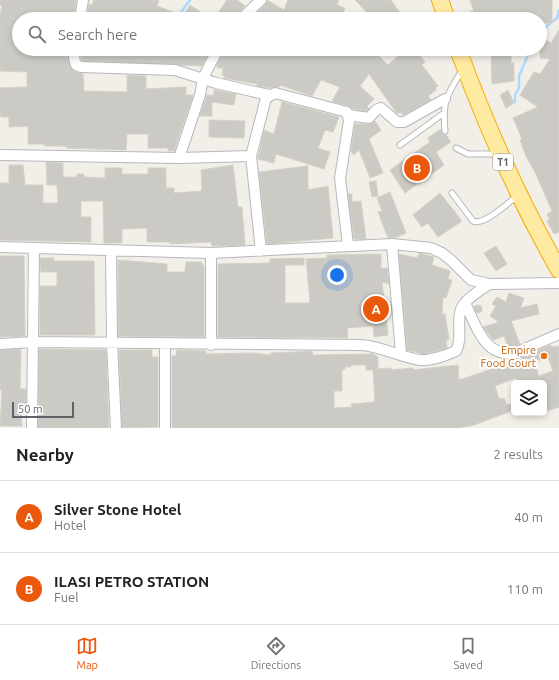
<!DOCTYPE html>
<style>
body{margin:0;font-family:Ubuntu,sans-serif;background:#f6f6f6;color:#222}
.controls{position:absolute;right:12px;bottom:12px;display:grid;overflow:hidden;border-radius:6px;box-shadow:0 2px 6px #0003}
.controls button{width:36px;height:36px;display:grid;place-items:center;padding:0;border:0;border-bottom:1px solid #e0e0e0;background:#fff;color:#222;font:20px sans-serif}
.scale{position:absolute;left:12px;bottom:10px;width:62px;box-sizing:border-box;padding-left:4px;border:2px solid #5f6368;border-top:0;font-size:11px;line-height:14px;white-space:nowrap;color:#5f6368;-webkit-text-stroke:3px #fff;paint-order:stroke}
.you{position:absolute;left:337px;top:275px;width:14px;height:14px;margin:-10px;border:3px solid #fff;border-radius:50%;background:#1a73e8;box-shadow:0 0 0 6px #1a73e833}
.badge{display:grid;place-items:center;width:26px;height:26px;border-radius:50%;background:#ea580c;color:#fff;font-size:13px;font-weight:700}
.pin{position:absolute;translate:-50% -50%;border:2px solid #fff;box-shadow:0 1px 4px #0006}
.list{margin:0;padding:0;list-style:none}
h2{display:flex;justify-content:space-between;align-items:center;height:52px;margin:0;padding:0 16px;font-size:17px}
h2 small{font-size:13px;font-weight:400;color:#767676}
.list li{display:grid;grid-template-columns:26px 1fr auto;gap:12px;align-items:center;box-sizing:border-box;height:72px;padding:0 16px;border-top:1px solid #e0e0e0}
.list b{display:block;font-size:15px;white-space:nowrap}
.list p{margin:0;font-size:13px;white-space:nowrap;color:#767676}
.list em{font-size:13px;font-style:normal;color:#767676}
.icon{flex:none;width:22px;height:22px;fill:none;stroke:currentColor;stroke-width:2;stroke-linecap:round;stroke-linejoin:round}
.map{position:relative;flex:none;width:559px;height:428px;overflow:hidden}
.search{position:absolute;background:#fff;box-shadow:0 2px 6px #0003;left:12px;right:12px;top:12px;height:44px;display:flex;align-items:center;gap:10px;box-sizing:border-box;padding:0 14px;border-radius:22px;color:#767676;font-size:15px}
.sheet{height:196px;background:#fff}
nav{display:flex;justify-content:space-around;align-items:center;box-sizing:border-box;height:56px;border-top:1px solid #e0e0e0;background:#fff;font-size:11px;color:#767676}
nav a{display:grid;justify-items:center;gap:2px}
nav .on{color:#ea580c}
.map>svg:first-child{display:block}
.lines{fill:none;stroke-linecap:round;stroke-linejoin:round}
.stream{stroke:#aadaff;stroke-width:2.5}
.building{fill:#cccac5;stroke:#d6d1c6;fill-rule:evenodd}
.service-casing{stroke:#b5b8bc;stroke-width:7}
.minor-casing{stroke:#b5b8bc;stroke-width:12}
.trunk-casing{stroke:#f9ab00;stroke-width:18}
.service{stroke:#fff;stroke-width:5}
.minor{stroke:#fff;stroke-width:10}
.trunk{stroke:#feeaa1;stroke-width:16}
.food-dot{fill:#e8710a;stroke:#fff;stroke-width:1.5}
.labels{text-anchor:middle;stroke-width:4;stroke-linejoin:round;paint-order:stroke}
.shield{fill:#fff;stroke:#8f9295;stroke-width:1}
.shield-label{font-size:10px;font-weight:bold;fill:#5f6368}
.food-label{font-size:11px;fill:#c56008;stroke:#fff;text-anchor:end}
</style>
<div class="map">
<svg width="559" height="428" viewBox="0 0 559 428">
<rect width="100%" height="100%" fill="#f1efe8"/>
<g class="lines">
<path class="stream" d="M176,19L190,0
M540,39L547,26L557,18L559,10
M515,102V95L519,88V76L529,53L533,49"/>
</g>
<path class="building" d="M0,0H76L74,19L19,18V49H69L68,57L70,67L74,71L83,74L84,91L127,92V75L146,76V89L186,87V95H193L174,151H168V148H148V134H127L126,150L66,148V146H44V144H28V126L9,127V117H1L0,113V88L27,87V72L0,71V14L2,6L0,5Z
M94,0H159L157,6L175,13L172,19H104L99,17L98,19H87L89,4L92,5Z
M227,0H237L245,6L237,14L235,19H214Z
M267,0L284,10L288,0H339L337,5L345,8L340,19H250L265,5Z
M355,0H391L404,19H373Z
M470,0H552V23H540V19H471L470,11H474Z
M190,5L211,19H188L183,16Z
M559,30V232L554,234L547,221L550,220L547,214L552,211L535,172L526,156L520,140L522,139L513,118L538,107L520,95L534,72L540,74L550,59L540,58V51L544,45H540V36L551,43Z
M82,49H174L204,52V49H211L202,66L82,61L81,58Z
M224,49H297L305,52L306,49H372L388,65L398,56L391,49H415L425,62L422,65L438,86L435,88L436,90L428,96L431,100L403,115L400,112L398,114L396,112L369,74L360,86L374,99L367,106L369,109L366,111L353,109L349,106L332,101L340,87L321,80L312,96L280,85L279,87L270,88L257,86V84L224,78V75H222L223,68H217V65Z
M491,49H511V63H514V81L492,84Z
M214,90L236,94L234,105L212,102V116H200L207,95H214Z
M508,90L514,103L506,108L500,95Z
M282,102L339,117L333,132L325,130L318,148L330,152L324,169L276,154L274,163L258,159L264,130L274,134Z
M209,120L245,121L244,138L209,137Z
M375,121L381,130L369,139L383,173L370,178L359,150L354,155L351,151L355,124H371Z
M441,129L442,134L446,135L451,142L436,152L444,165L405,193L390,170L430,142L428,138Z
M46,162L63,163V177H77V174H84V177L105,178V168H122V174H148V168H166V188H174V193L202,191L201,170L233,165L238,207H242L245,245L212,246L211,242L170,244V242H147V228L122,229V243H104L103,201H81V217H91V242L0,240V183H9V165H23L25,185H43V203H58L57,185H47Z
M308,166V190L328,186L333,238L267,244L259,172Z
M376,181L378,196L372,197L369,182Z
M390,192L406,233L395,238H388L378,212L382,211L377,198Z
M440,193L462,221L438,237L428,223L422,227L413,215Z
M348,194H352V202L361,201L366,239H354Z
M496,246L507,264L496,271L484,253Z
M419,253L434,257L432,265L450,271L448,279L452,280L446,298L443,297L442,314H445L449,340H446L447,348L424,354L407,350L399,254L417,258Z
M381,254V269L387,268L389,284L382,282L388,335L374,337L373,326L347,328L348,338L218,337V264L270,263V259L304,258V265H285V303H310L306,259L327,258V255Z
M0,256H24L25,336L0,337Z
M40,258H54V261H94L95,335H40V286H57V272H41Z
M118,260L167,264V272H185L186,262H202V265H204V337L118,336Z
M509,293L524,298L520,308L537,304L539,314L511,321L520,344L514,347H508L504,336L493,340L483,327L499,322L490,316L496,306L492,304L497,297L506,302Z
M474 309a4 4 0 1 1 8 0a4 4 0 1 1-8 0Z
M551,345L552,347L559,346V407L544,412V383H518L516,378L495,386L499,399L504,398L507,405L514,403V410L474,425L458,428H172V356H176L177,350L206,351V354L252,353L271,355V353L295,352L312,351L313,355L373,354L378,357V369L391,368V370L413,368V370L458,365L459,380L522,359L521,357ZM548,357L553,371L539,376L534,362ZM351,365H366V370H373L375,402L351,404L352,407L334,408V391H342V370L345,369V367H351Z
M21,349L20,389H26V410H21L22,426H0L2,390H0V350Z
M39,349L106,350L109,428H38Z
M119,350H152V357H158V427L122,428Z"/>
<g class="lines">
<g class="service-casing">
<path id="service" d="M445,131C442,100 447,95 463,69
M400,145L444,113
M456,148L468,154H497
M452,193L473,221C484,226 508,203 517,196"/>
</g>
<g class="minor-casing">
<path id="minor" d="M80,19L83,0
M241,19L261,0
M76,49L74,58L76,65L81,67L175,70L216,83L269,95
M348,115L369,118L376,110L381,108L397,122H404L445,99
M0,155L179,158L251,156
M179,158L200,95L203,78L218,49
M392,244L401,354
M0,247L211,253L392,244L431,248L442,253L451,260L471,280L489,284L559,283
M111,250L112,343L116,428
M261,251L251,156L266,98L275,93L347,112L349,121L340,178L348,245
M211,253V345
M465,303C476,325 484,358 515,353L559,334
M0,344L33,342L362,345C383,347 400,357 420,360C430,361 447,355 456,351C464,337 454,316 464,304C470,296 481,290 489,284
M165,344V428
M32,428L34,248"/>
</g>
<g class="trunk-casing">
<path id="trunk" d="M440,0L447,19
M458,49C486,126 519,200 559,270"/>
</g>
<use href="#service" class="service"/>
<use href="#minor" class="minor"/>
<use href="#trunk" class="trunk"/>
</g>
<circle class="food-dot" cx="544" cy="356" r="4"/>
<g class="labels">
<rect class="shield" x="493" y="154" width="20" height="16" rx="3"/>
<g class="shield-label">
<text x="503" y="166">T1</text>
</g>
<g class="food-label">
<text x="536" y="354">Empire<tspan x="536" dy="13">Food Court</tspan></text>
</g>
</g>
</svg>
<div class="controls">
<button><svg class="icon" aria-label="layers" viewBox="0 0 24 24"><path d="M12 4l9 5-9 5-9-5zM3 14l9 5 9-5"/></svg></button>
</div>
<div class="scale">50 m</div>
<div class="you"></div>
<div class="pin badge" style="left:376px;top:309px">A</div>
<div class="pin badge" style="left:417px;top:168px">B</div>
<div class="search"><svg class="icon" aria-label="search" viewBox="0 0 24 24"><circle cx="10" cy="10" r="6"/><path d="M15 15l6 6"/></svg>Search here</div>
</div>
<section class="sheet">
<h2>Nearby<small>2 results</small></h2>
<ul class="list">
<li><span class="badge">A</span><div><b>Silver Stone Hotel</b><p>Hotel</p></div><em>40 m</em></li>
<li><span class="badge">B</span><div><b>ILASI PETRO STATION</b><p>Fuel</p></div><em>110 m</em></li>
</ul>
</section>
<nav>
<a class="on"><svg class="icon" aria-label="map" viewBox="0 0 24 24"><path d="M3 6l6-2 6 2 6-2v14l-6 2-6-2-6 2zM9 4v14M15 6v14"/></svg>Map</a>
<a><svg class="icon" aria-label="directions" viewBox="0 0 24 24"><path d="M12 3l9 9-9 9-9-9zM9 14v-3h6M13 9l2 2-2 2"/></svg>Directions</a>
<a><svg class="icon" aria-label="saved" viewBox="0 0 24 24"><path d="M7 4h10v16l-5-4-5 4z"/></svg>Saved</a>
</nav>
